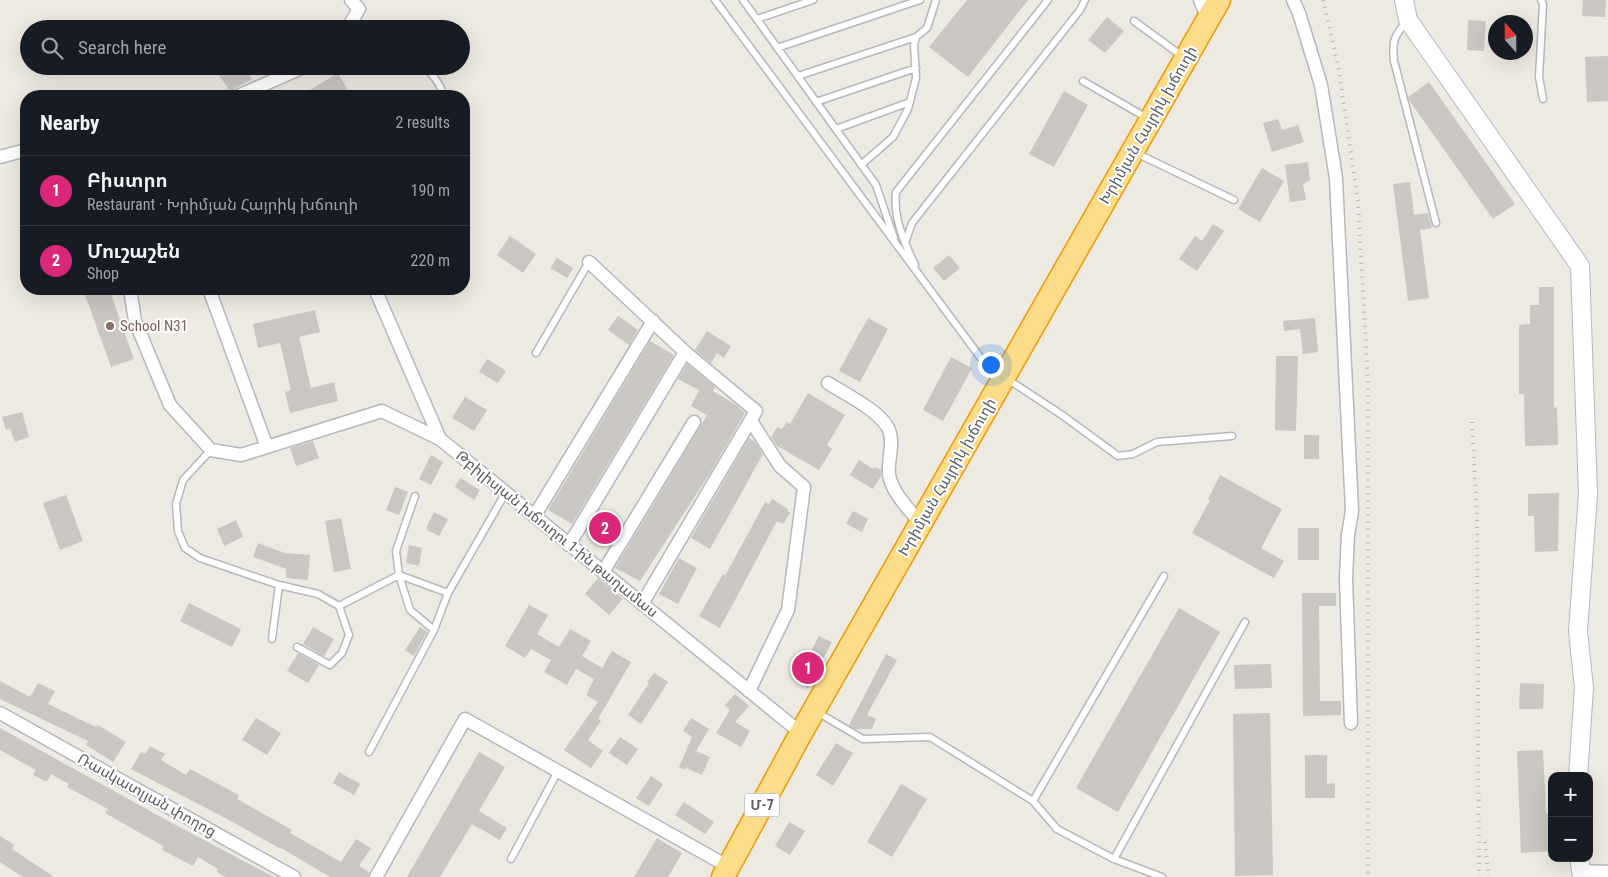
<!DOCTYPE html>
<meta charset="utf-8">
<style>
body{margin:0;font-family:"Roboto Condensed","Noto Sans Armenian",sans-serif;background:#20242c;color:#f1f3f6}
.controls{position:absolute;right:15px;bottom:15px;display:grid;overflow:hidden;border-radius:10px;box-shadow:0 5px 20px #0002}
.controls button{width:45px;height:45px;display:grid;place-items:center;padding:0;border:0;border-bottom:1px solid #363941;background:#171b24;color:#f1f3f6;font:25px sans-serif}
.compass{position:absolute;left:1488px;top:15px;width:45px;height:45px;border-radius:50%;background:#171b24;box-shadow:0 5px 20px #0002;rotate:339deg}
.you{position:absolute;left:990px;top:364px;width:18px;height:18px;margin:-12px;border:4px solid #fff;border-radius:50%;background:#1a73e8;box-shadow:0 0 0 8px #1a73e833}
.badge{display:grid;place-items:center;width:32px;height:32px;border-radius:50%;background:#db2777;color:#fff;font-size:16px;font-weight:700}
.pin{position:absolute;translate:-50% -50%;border:2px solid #fff;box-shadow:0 1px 5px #0006}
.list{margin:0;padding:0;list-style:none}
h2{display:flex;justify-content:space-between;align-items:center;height:65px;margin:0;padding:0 20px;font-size:21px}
h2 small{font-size:16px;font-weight:400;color:#9ea1a6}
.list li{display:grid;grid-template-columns:32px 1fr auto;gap:15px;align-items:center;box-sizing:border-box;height:70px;padding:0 20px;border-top:1px solid #363941}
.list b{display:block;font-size:19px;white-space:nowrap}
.list p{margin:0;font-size:16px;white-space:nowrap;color:#9ea1a6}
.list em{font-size:16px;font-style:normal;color:#9ea1a6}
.icon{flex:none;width:28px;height:28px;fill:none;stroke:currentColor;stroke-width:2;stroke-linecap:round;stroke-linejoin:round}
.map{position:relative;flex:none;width:1608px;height:877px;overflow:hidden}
.search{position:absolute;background:#171b24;box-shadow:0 5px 20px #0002;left:20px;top:20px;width:450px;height:55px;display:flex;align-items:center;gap:12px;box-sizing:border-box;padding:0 18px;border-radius:28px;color:#9ea1a6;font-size:19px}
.panel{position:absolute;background:#171b24;box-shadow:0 5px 20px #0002;left:20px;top:90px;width:450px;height:205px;border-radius:20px}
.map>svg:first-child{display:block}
.building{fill:#cac6c1}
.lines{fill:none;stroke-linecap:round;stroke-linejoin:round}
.lane-casing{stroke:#b4b8bc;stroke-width:9}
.street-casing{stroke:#b4b8bc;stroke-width:15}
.secondary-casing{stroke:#b5b9be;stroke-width:20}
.highway-casing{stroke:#ec9b02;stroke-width:25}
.lane{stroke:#fff;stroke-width:6}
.street{stroke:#fff;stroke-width:12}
.secondary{stroke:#fff;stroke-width:18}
.highway{stroke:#fcdb89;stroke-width:22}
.rail{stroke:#b3b4b4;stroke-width:4;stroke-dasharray:1 6;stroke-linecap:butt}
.education-dot{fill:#8d6e63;stroke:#fff;stroke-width:2}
.labels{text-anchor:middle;stroke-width:4;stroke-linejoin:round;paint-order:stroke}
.shield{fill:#fff;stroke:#8c8e91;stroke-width:1}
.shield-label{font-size:14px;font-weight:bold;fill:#5a5e62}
.street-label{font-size:15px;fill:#5a5e62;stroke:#fff}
.education-label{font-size:15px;fill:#785e54;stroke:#fff;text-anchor:start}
</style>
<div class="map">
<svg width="1608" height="877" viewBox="0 0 1608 877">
<rect width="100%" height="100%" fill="#edeae1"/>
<path class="building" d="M967,0H1028L968,77L929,47Z
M1583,0H1606L1605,17L1582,16Z
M1107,17L1124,31L1105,53L1088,40Z
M1468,20L1486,21L1484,51L1467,50Z
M1608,56V101L1587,102L1585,57Z
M213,66H244L252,79L234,89L231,93Z
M338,73L349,92L342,96H300Z
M1429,82L1515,204L1493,219L1409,100L1408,97Z
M1064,91L1088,105L1054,167L1029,154Z
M1278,119L1282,130L1298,125L1304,142L1272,152L1263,123Z
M1308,162L1310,180L1303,184L1306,200L1290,202L1285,165Z
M1262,168L1284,181L1260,222L1238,209Z
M1410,182L1414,215L1428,213L1432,228L1420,230L1429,298L1408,301L1393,184Z
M1213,224L1224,231L1197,271L1179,259L1195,236L1202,241Z
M510,236L536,254L523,273L497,255Z
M949,255L960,268L944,281L933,268Z
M557,258L573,268L567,278L550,268Z
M1539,287H1554V408L1557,407L1558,445L1525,446L1524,394H1519V325L1530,324V305H1539Z
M83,289H109L134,359L111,367Z
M315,310L320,332L299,337L311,388L334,382L338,401L290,413L285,392L291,390L280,343L258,348L253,324Z
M618,316L638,330L629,345L608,330Z
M868,318L888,329L860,382L839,371Z
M1315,318L1318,352L1303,354L1300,329L1284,331L1283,321Z
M707,331L731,346L724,358L717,353L711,363L695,350Z
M650,341L674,355L572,524L548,510Z
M1276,356H1298L1296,431L1275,430Z
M951,357L972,368L943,421L923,410Z
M487,359L506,371L498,383L479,372Z
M687,364L715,387L713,391L736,405L745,413L710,473L640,581L615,568L707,415L691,406L699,390L678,379Z
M808,393L845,415L827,445L832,449L819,470L777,446L771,437L777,427L782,429L787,422L790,424Z
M465,397L487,410L474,431L452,418Z
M22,412L29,437L15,442L10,429L6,430L2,417Z
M1304,435H1319V459H1304Z
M749,438L755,442L763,454L710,549L691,538Z
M313,441L319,458L296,466L290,448Z
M431,455L443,462L431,485L419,479Z
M859,460L873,469L874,467L881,470V476L873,489L850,475Z
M1220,475L1282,509L1261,548L1284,561L1274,578L1192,533L1210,500L1208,499Z
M460,478L480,490L474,500L455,487Z
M395,487L408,492L399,515L386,510Z
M1559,493L1558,551L1535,552L1534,516H1528V494Z
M66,495L83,541L60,550L43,503Z
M772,499L788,509L787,511L790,513L783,524L777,521L720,628L699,616L723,574L725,576L765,502L769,504Z
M853,511L868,519L862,532L846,524Z
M434,512L448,519L439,536L427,530V526Z
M341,518L351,569L334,572L325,521Z
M236,520L243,537L224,546L217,529Z
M1298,528H1319V560H1298Z
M258,543L285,553L310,555L308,580L286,578V569L253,557Z
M409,545L422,548L419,566L406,563Z
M679,558L697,568L678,604L659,594Z
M598,578L623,599L609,615L585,594Z
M1302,593H1336V606H1319L1320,701H1341V715L1303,716Z
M189,603L241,629L232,647L180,621Z
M529,605L548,615L537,634L559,647L570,629L591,641L582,656L602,668L612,651L631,662L598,719L601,721L588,740L603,751L591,768L564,750L598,702L586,695L594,679L576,669L567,685L544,672L551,660L531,649L525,658L505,646Z
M1179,608L1220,632L1118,812L1076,788Z
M313,627L334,639L324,656L303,644Z
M420,627L427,632L414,656L405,650Z
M819,636L832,642L808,688L796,681Z
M298,653L319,665L308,683L287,671Z
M886,654L897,660L867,715L876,719L872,729H855L849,725Z
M1271,664L1272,688L1235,689L1234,665Z
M654,673L668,682L641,724L628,715L649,683L647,682Z
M0,681L30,697L38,683L55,691L48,704L96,727L98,725L126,742L113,762L86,745L88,741L0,699Z
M1520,683L1544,684L1543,709H1519Z
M735,694L749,706L735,722L750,731L741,747L716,733L730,710L725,705Z
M1270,713L1273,875L1235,876L1233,714Z
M256,718L281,733L267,755L242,740Z
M691,718L709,729L696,751L710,757L702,775L686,768L684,770L679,767L692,737L683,731Z
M0,728L170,822L274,877H225L217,872L218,869L198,857L193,866L162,850L163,846L105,813L108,809L67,787L69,784L51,774L47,782L33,775L36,770L0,750Z
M620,737L638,749L627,765L609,753Z
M836,743L853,753L833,786L816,775Z
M150,746L165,754L161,760L186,775L190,769L239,795L237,799L292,830L290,833L341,862L356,839L371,848L359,866L369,872L368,877H330L281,848V849L229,820L131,769L141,752L145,754Z
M1543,750L1546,814H1551L1552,851L1521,853L1517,751Z
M479,752L505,767L479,811L507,828L500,840L472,824L440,877H407Z
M1305,755H1327V784L1335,783V798H1305Z
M339,772L360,784L354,795L333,783Z
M651,776L663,784L649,806L636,798Z
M901,784L927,799L892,857L867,842Z
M684,802L714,822L705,834L675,815Z
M789,822L805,831L790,855L775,846Z
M0,836L14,845L12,849L54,877H23L0,862Z
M657,838L682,853L668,877H634Z"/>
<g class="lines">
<g class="lane-casing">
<path id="lane" d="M715,0L986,365L1062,415L1118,456L1133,454L1157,442L1232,436
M743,0L876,185L894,238
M1541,0L1543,4L1539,77L1543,99
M757,19L813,0
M1134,21L1182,56
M1407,21C1394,36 1392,41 1394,61L1436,223
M777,48L920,0
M424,66C432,74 442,85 443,96
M798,76L916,37
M1083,81L1147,118
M816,102L916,68
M836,129L910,102
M1136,153L1234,200
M861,165L893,137L908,109L916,78L914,45L916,37L927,28L936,0
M905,243L912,223L1080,10L1085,0
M915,265C904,242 893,217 896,192L1048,0
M536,353L589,262
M211,450L183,480L176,504L178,531L185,548L200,558L279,585L318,594L339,606L349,635L342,653L330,665L297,647
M339,606L399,575L396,551L415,496
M434,630L448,593L506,492
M272,639L279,585
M817,712L863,739L930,737L1033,801L1057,829L1114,859L1162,877
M369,752L434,630L410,610L399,575L448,593
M1033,801L1164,576
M511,859L558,771
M1114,859L1245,622"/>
</g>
<g class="street-casing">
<path id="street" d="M1200,0L1208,19
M1293,0L1299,13L1321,85L1336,178L1352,511L1348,535L1346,578L1351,723
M347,29L359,9L351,0
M238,96L306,66
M0,157L26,150
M589,262L685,352L756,411L642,604
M130,289L135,321L170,405L211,450L241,455L382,411L440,439
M209,289L267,447
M375,289L440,439L801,733
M828,383C845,394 876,409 887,426C896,441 887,460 889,475C892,493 910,510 920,523
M535,515L653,321
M569,545L685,352
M603,572L694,422
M749,691L788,610L804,487L780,466L751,421
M0,713L294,877
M1581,871L1608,872
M376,877L465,719L729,867"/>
</g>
<g class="secondary-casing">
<path id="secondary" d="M1404,0L1408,20L1580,266L1588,494L1578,631L1584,688L1578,776
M1579,858L1582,877"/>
</g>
<g class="highway-casing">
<path id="highway" d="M723,877L801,733L1219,0"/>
</g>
<use href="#lane" class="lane"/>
<use href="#street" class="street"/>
<use href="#secondary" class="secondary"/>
<use href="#highway" class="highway"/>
<path class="rail" d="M1323,0L1338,65L1358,201L1368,381V877
M1472,422L1477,516L1479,877
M1485,842L1489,877"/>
</g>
<circle class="education-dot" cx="110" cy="326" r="5"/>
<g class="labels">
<rect class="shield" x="744.5" y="793.5" width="35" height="23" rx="4"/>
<g class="shield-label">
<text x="762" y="810">Մ-7</text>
</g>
<g class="street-label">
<text transform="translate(1148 125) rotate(-60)" y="5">Խրիմյան Հայրիկ խճուղի</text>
<text transform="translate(947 477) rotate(-60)" y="5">Խրիմյան Հայրիկ խճուղի</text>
<text transform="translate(557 534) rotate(39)" y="5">Թբիլիսյան խճուղու 1-ին թաղամաս</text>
<text transform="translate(147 795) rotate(29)" y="5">Ռասկատլյան փողոց</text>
</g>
<g class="education-label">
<text x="120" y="331">School N31</text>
</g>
</g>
</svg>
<div class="controls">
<button>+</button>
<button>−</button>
</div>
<svg class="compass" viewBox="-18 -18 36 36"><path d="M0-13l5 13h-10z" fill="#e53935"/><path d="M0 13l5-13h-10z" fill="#9ea1a6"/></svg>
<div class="you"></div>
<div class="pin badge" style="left:808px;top:668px">1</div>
<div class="pin badge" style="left:605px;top:528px">2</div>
<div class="search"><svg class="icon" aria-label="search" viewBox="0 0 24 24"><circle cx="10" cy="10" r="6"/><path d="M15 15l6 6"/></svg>Search here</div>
<section class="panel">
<h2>Nearby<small>2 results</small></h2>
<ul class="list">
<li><span class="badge">1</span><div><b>Բիստրո</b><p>Restaurant · Խրիմյան Հայրիկ խճուղի</p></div><em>190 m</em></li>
<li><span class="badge">2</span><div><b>Մուշաշեն</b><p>Shop</p></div><em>220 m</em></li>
</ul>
</section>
</div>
